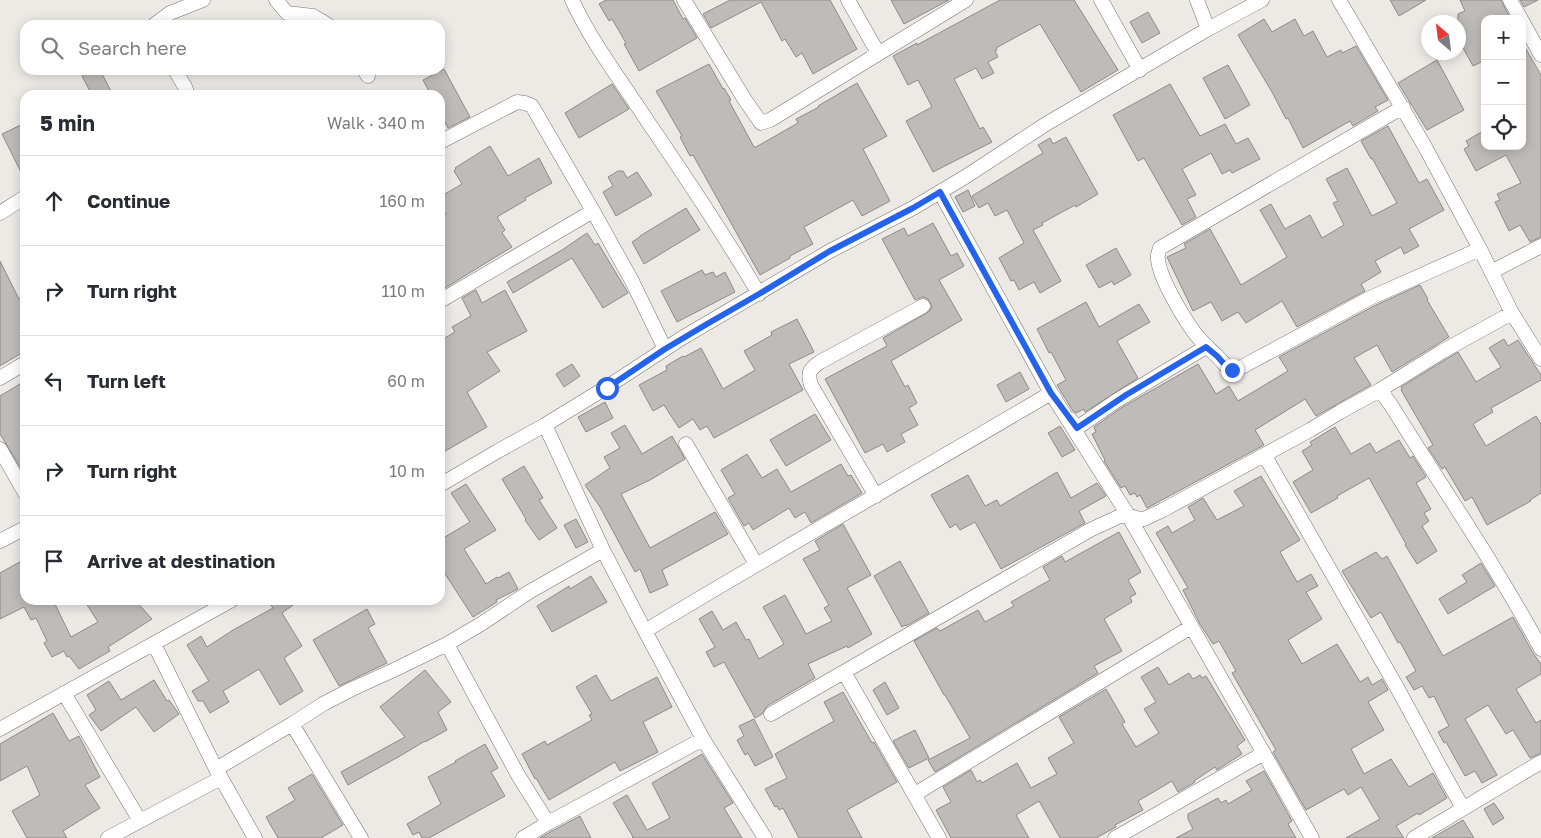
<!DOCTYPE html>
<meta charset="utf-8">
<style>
body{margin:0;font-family:"Golos Text",sans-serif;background:#f7f7f7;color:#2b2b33}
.controls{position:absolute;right:15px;top:15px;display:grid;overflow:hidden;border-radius:10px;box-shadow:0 2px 12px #0003}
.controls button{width:45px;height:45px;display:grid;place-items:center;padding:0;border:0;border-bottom:1px solid #e1e1e2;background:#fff;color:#2b2b33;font:25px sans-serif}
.compass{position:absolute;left:1421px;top:15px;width:45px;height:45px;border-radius:50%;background:#fff;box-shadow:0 2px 12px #0003;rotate:332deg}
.stop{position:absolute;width:15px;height:15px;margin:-11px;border:4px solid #2563eb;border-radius:50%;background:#fff}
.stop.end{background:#2563eb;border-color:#fff;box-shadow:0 1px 5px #0008}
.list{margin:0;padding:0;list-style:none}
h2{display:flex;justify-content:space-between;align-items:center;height:65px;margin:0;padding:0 20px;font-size:21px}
h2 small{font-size:16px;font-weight:400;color:#7c7c81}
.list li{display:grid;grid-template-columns:32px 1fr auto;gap:15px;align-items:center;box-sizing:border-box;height:90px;padding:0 20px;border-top:1px solid #e1e1e2}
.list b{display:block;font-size:19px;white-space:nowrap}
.list em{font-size:16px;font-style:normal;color:#7c7c81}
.icon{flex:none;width:28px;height:28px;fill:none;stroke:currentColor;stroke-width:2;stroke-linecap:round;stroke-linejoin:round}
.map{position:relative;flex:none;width:1541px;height:838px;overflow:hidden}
.search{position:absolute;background:#fff;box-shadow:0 2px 12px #0003;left:20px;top:20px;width:425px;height:55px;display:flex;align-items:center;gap:12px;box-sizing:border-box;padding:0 18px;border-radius:15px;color:#7c7c81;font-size:19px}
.panel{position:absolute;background:#fff;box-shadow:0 2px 12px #0003;left:20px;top:90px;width:425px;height:515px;border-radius:15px}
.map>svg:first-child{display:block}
.building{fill:#bebbb8;stroke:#8d8a87}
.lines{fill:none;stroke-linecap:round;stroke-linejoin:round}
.street-casing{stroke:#767370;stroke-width:15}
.street{stroke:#fff;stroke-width:14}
.route{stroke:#2563eb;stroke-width:6}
</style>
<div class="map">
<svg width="1541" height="838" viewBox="0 0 1541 838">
<rect width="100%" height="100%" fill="#edeae6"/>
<path class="building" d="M606,0H673L683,19L685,18L697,38L639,71L624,44L626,43L612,19L609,21L599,4Z
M730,0H830L857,49L813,74L802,53L796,57L785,39L782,41L761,2L711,28L703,14Z
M891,0H949L904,24Z
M1000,0H1074L1118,70L1081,92L1040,24L996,48L997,50L995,51L998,57L988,62L994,73L982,79L976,68L954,79L980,129L983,127L992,142L933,172L906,121L932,107L918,80L908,85L893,56L917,43V45Z
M1390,0H1426L1399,16Z
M1460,0H1501L1509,16L1505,19H1485V60L1473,66L1458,39V14L1465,11Z
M1520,0H1538L1524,7Z
M1148,12L1160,33L1142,43L1130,22Z
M1264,19L1272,32L1295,19L1304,36L1313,31L1327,57L1341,50L1342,53L1356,46L1388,100L1375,107L1378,111L1353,126L1350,121L1303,148L1288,118L1286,119L1272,92L1238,35Z
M1522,42L1541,75V237L1530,242L1520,225L1509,231L1495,202L1500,200L1497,194L1521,183L1506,155L1476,171L1464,149L1469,146L1466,141L1485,130V146H1522Z
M1437,60L1464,110L1427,130L1398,83Z
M709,64L723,89L724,88L731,100L729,101L754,147H756L798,123L796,119L819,107L818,106L857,83L887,136L863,149L890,201L862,216L853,200L804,227L813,244L790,256V258L760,275L693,155L690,156L680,137L682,136L656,91Z
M1228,65L1250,105L1225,119L1203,78Z
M444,69L470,117L448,128L440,112V95H431L423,80Z
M93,70H100L113,95H92L82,76Z
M612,84L629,109L579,138L565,113Z
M1170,84L1200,136L1225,124L1236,144L1248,138L1260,159L1232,173L1230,170L1222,174L1211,153L1182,169L1196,195L1187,199L1196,217L1182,225L1144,158L1138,161L1113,115Z
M25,123V180L2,134Z
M1388,126L1419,183L1427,179L1444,210L1409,229L1419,246L1404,254L1401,247L1375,261L1381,272L1361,284L1365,291L1297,327L1282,301L1246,323L1238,312L1222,321L1211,302L1193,311L1167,257L1186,248L1184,244L1210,229L1241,285L1287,257L1260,210L1271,204L1285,229L1310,215L1322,238L1344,225L1333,203L1338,201L1326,179L1347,168L1372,216L1397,203L1372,158L1371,159L1361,141Z
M1066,137L1098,194L1076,207L1075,205L1042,223L1043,225L1033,230L1061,281L1040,293L1034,282L1019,290L1014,280L1011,281L999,258L1024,243L1007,210L995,216L988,203L979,208L972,196L1043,153L1038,145L1050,138L1053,144Z
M490,146L508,176L539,158L552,183L525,198L526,200L497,217L505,230L502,233L512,247L440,291V217L446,214L440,203V197L462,184L454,171L456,169L455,168Z
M618,171H623L627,178L637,172L652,195L616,216L603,192L613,186L608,177Z
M968,190L975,206L963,212L955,197Z
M686,208L700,230L644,264L632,242L640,237V236Z
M933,223L951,256L957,253L964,266L939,280L962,320L891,361L905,387L908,385L917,403L909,408L918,425L901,434L905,442L887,452L883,444L865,453L825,379L887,346L883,338L930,311L932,306L928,299L923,297L915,300L882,239L904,228L908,236Z
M587,233L595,245L598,243L628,293L603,308L572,258L513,293L507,282L562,250Z
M1116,248L1131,275L1114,285L1112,281L1099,288L1086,265Z
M0,261L19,299L25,295V351L0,366Z
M702,270L705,275L713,272L716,277L725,272L735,292L677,322L661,291Z
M1420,285L1428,299L1427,300L1449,337L1392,372L1377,345L1354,358L1371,385L1316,416L1305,399L1255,430L1264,445L1147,508L1140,495L1137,497L1135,493L1130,495L1125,486L1121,488L1104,461L1105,460L1092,434L1096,432L1094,427L1121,408L1198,364L1216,394L1229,386L1238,401L1288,371L1279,357L1374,306Z
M476,290L482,303L505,290L527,331L487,352L500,371L467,392L487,427L440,454V341L455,332L452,327L471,316L462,298Z
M1086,302L1099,327L1139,304L1150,322L1117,341L1138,378L1085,412L1084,409L1076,413L1073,411L1057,385L1066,380L1051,352L1049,353L1037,329Z
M797,319L814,352L789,364L803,390L714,438L707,426L700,430L693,419L679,428L664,405L653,411L639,385L667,370L666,366L683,356L684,357L701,348L723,389L755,370L744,351L772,335L771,332Z
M1504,339L1508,346L1518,340L1541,375V380L1491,408L1493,412L1473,424L1486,446L1536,416L1541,424V493L1530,500L1531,501L1487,525L1472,497L1465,501L1445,467L1442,469L1428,448L1433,445L1401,390L1402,389L1401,387L1458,352L1476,382L1501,367L1489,348Z
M572,364L580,376L564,387L556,374Z
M1020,372L1029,389L1006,402L997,385Z
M25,381V475L0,434V396Z
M605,402L613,418L586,432L578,417Z
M815,414L831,440L786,466L770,440Z
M625,425L642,454L672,436L685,459L650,480L621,494L650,548L715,512L728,534L662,570L668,585L650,593L640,569L635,572L600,507L585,485L610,468L604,457L620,448L611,433Z
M1060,426L1075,450L1062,457L1048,433Z
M1335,427L1351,454L1370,443L1376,453L1399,440L1410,458L1413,456L1426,477L1416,483L1431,509L1424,513L1429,521L1422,526L1437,551L1417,564L1405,545L1406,544L1369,478L1337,496L1338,498L1311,513L1293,482L1313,470L1302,451L1312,445L1310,442Z
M747,454L762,478L777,469L791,492L841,464L848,476L851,475L862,493L811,523L805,512L795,518L789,508L753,530L749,523L744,526L728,498L735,494L721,470Z
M524,466L543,498L539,500L557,528L539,540L525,520L526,519L502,479Z
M1057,472L1071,498L1097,483L1106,496L1079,511L1085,523L1001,569L975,522L960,530L956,524L950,528L931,495L968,475L985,506L997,500L1000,506Z
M1261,476L1300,540L1280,552L1297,582L1311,574L1318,586L1306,592L1322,619L1288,640L1302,664L1337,644L1360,682L1368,677L1372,685L1382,679L1388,690L1368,702L1384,730L1351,749L1364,774L1391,759L1409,787L1433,773L1447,798L1419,815L1418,813L1396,826L1404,838H1346L1380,819L1361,787L1348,795L1344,789L1306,810L1273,752L1276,750L1232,673L1236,671L1219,641L1213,644L1200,624L1183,590L1188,588L1156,533L1168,526L1172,533L1195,520L1188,507L1203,498L1217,520L1244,506L1234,491Z
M466,484L496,530L464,549L486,584L497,577L498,578L509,572L518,589L496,600L497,602L473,617L440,566V540L470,522L451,493Z
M576,519L588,542L576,548L564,525Z
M843,524L871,575L847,588L872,634L848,648L847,646L808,664L815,678L767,706L762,714L755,718L724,662L714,667L706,652L715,647L699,619L712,611L723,630L736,622L746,640L749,639L759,659L784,644L763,607L785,595L806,634L832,621L824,608L829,605L803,559L820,550L815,541Z
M1119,532L1141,572L1128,580L1136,594L1130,597L1132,602L1104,619L1122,651L1094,666L1098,673L935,772L928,760L970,738L945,695H944L914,641L937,628L940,631L978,610L985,622L1014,606L1011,602L1050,580L1043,567L1062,556L1065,562Z
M1376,552L1382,559L1387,556L1443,656L1513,617L1533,653L1541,664V674L1516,689L1536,723L1541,720V753L1530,758L1513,730L1506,734L1488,705L1465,719L1497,775L1482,783L1475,771L1465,776L1446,742L1444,743L1438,732L1449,726L1434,696L1429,698L1422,686L1414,690L1406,677L1416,671L1400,642L1398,643L1381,612L1371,618L1342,571Z
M25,559V600H53L71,637L98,622L84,600H135L152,619L108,647L110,651L79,669L69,656L67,657L64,651L52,657L44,643L47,641L36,618L31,620L24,607L0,619V573Z
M900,561L929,613L906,626L905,625L902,627L874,576Z
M1481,563L1495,586L1448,614L1439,599L1467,582L1462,575Z
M591,576L607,602L552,632L537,606L569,586L570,589Z
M267,600H300L282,613L302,646L284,658L303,691L280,705L259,669L223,691L229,702L210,713L203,701H198L192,691L209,681L187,645L201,636L207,647L233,630L273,608Z
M367,609L375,624L368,628L387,663L339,686L313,640Z
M1158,667L1169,685L1189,673L1193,679L1200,675L1202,678L1206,676L1245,740L1237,746L1242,754L1217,770L1215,767L1194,781L1195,782L1178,792L1172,781L1138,801L1143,810L1115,825L1116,827L1096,838H1060L1039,801L1016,815L1029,838H951L936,810L951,802L943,787L971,770L977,782L980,780L982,783L1017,763L1031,788L1057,774L1048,758L1074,743L1059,717L1106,689L1125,722L1122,724L1136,747L1159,733L1144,709L1156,702L1141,677Z
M425,670L451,702L438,712L447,730L425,742V741L400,756L348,785L341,772L405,737L380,707Z
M596,675L611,701L657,677L672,707L643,722L658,752L620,771L615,762L549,800L536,778L535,779L522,754L545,741L547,745L592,720L589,715L592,714L576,687Z
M154,680L167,701L169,700L179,714L154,732L136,707L101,731L89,715L96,710L87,695L109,681L121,700Z
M885,682L899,708L887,715L873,690Z
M843,692L872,743L874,742L897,782L847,810L862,838H799L783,808L779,810L777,806L775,807L765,789L787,778L775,754L834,721L824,702Z
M53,713L69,741L79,736L100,777L85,785L100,808L63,831L67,838H27L12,811L40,795L27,766L0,781V744Z
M754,719L773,757L755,766L748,753L745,755L737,740L744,736L739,726Z
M915,730L929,758L909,768L893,741Z
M485,744L498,768L491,772L505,796L429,838H422L419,832L413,835L407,824L441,804L428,777L456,762L455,761Z
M702,754L733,803L724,808L742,838H632L633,837L613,803L627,795L647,830L670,818L652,783Z
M1264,771L1292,821L1288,824L1296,838H1176L1193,829L1188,819V814L1218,798L1221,803L1226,800L1228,804L1252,790L1246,781Z
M312,774L343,825L321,838H278L266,817L295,800L288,788Z
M1494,803L1504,818L1493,825L1484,809Z
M580,816L591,838H540L552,831Z
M1463,820L1474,838H1432Z"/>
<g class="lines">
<g class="street-casing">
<path id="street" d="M276,0L287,13L313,16L328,25
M572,0C592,43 620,79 646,119C685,176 724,234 759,294
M684,0L745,100L761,123L770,120L966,0
M848,0L878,53
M1101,0L1140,70
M1197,0L1208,29
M1339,0L1424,145L1480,249L1512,313
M1510,0L1521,19
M1522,21L1541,55
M154,25L170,13L203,0
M175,70L185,87L188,95
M364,70L368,76
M1403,107L1160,248C1159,252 1157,255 1158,259C1159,277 1183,317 1194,332C1201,342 1210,349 1218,357C1224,363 1227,370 1236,370L1370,298L1480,249
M440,142L517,102L525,103L532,106L593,211
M940,192L1051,393L1128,515L1312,838
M0,213L25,197
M1491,272L1541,246
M440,301L593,211L632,281L665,349
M0,378L25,363
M1380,390L1391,405C1441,486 1496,565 1541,649
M1070,419L1077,428L1116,401L1206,347
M686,444L756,564
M0,449L25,493
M1265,456C1308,532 1352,608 1395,684C1418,725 1439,767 1463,808
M440,485L498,451L545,425
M876,496L811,385C807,372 810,369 820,362L923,306
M0,541L25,528
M645,631C779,550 916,473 1051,393L1056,400
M154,644L216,769L255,838
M844,672L939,838
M64,693L140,821
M771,714L1090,530L1118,517L1128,515L1135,518L1144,519L1163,510L1310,430L1340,412L1380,390L1443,351L1512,313L1541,359
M292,724L361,838
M0,729L232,600
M216,769L292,724L323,704L352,689L396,669L447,644
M915,794L1191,627
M548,823L518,775L447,644L481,624L529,592L603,550
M108,838L221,778
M523,838L548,823L703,739
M765,838L703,739L645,631L603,550L545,425L607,387L682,338L830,251L913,208L965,177L1046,124L1208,29L1262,0
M1115,838L1264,753
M1414,838L1541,762"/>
</g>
<use href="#street" class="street"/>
</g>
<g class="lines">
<path class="route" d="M607,388L665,349L707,324L759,294L830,251L913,208L940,192L1051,393L1077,428L1126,395L1206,347L1217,356L1226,366L1232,370"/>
</g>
</svg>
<div class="controls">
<button>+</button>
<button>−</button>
<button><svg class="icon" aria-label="locate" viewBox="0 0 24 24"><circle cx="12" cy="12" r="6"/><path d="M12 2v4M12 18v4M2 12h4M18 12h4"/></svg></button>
</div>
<svg class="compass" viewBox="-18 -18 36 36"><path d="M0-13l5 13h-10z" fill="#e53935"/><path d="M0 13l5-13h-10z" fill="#7c7c81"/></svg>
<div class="stop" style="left:607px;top:388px"></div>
<div class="stop end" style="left:1232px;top:370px"></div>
<div class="search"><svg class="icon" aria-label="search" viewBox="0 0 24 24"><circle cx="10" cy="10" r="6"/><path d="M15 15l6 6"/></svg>Search here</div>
<section class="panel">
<h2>5 min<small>Walk · 340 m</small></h2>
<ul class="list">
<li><svg class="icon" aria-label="ahead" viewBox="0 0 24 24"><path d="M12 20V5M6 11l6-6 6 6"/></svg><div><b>Continue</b></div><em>160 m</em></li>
<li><svg class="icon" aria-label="right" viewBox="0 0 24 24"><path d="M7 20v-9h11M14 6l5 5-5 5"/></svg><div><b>Turn right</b></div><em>110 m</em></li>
<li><svg class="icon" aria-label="left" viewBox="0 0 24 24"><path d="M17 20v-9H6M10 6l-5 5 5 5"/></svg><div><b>Turn left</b></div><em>60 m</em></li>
<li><svg class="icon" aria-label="right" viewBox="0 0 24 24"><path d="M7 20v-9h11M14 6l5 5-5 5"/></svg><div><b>Turn right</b></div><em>10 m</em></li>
<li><svg class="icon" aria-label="arrive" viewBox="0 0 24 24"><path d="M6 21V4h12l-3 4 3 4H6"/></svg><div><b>Arrive at destination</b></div></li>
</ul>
</section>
</div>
